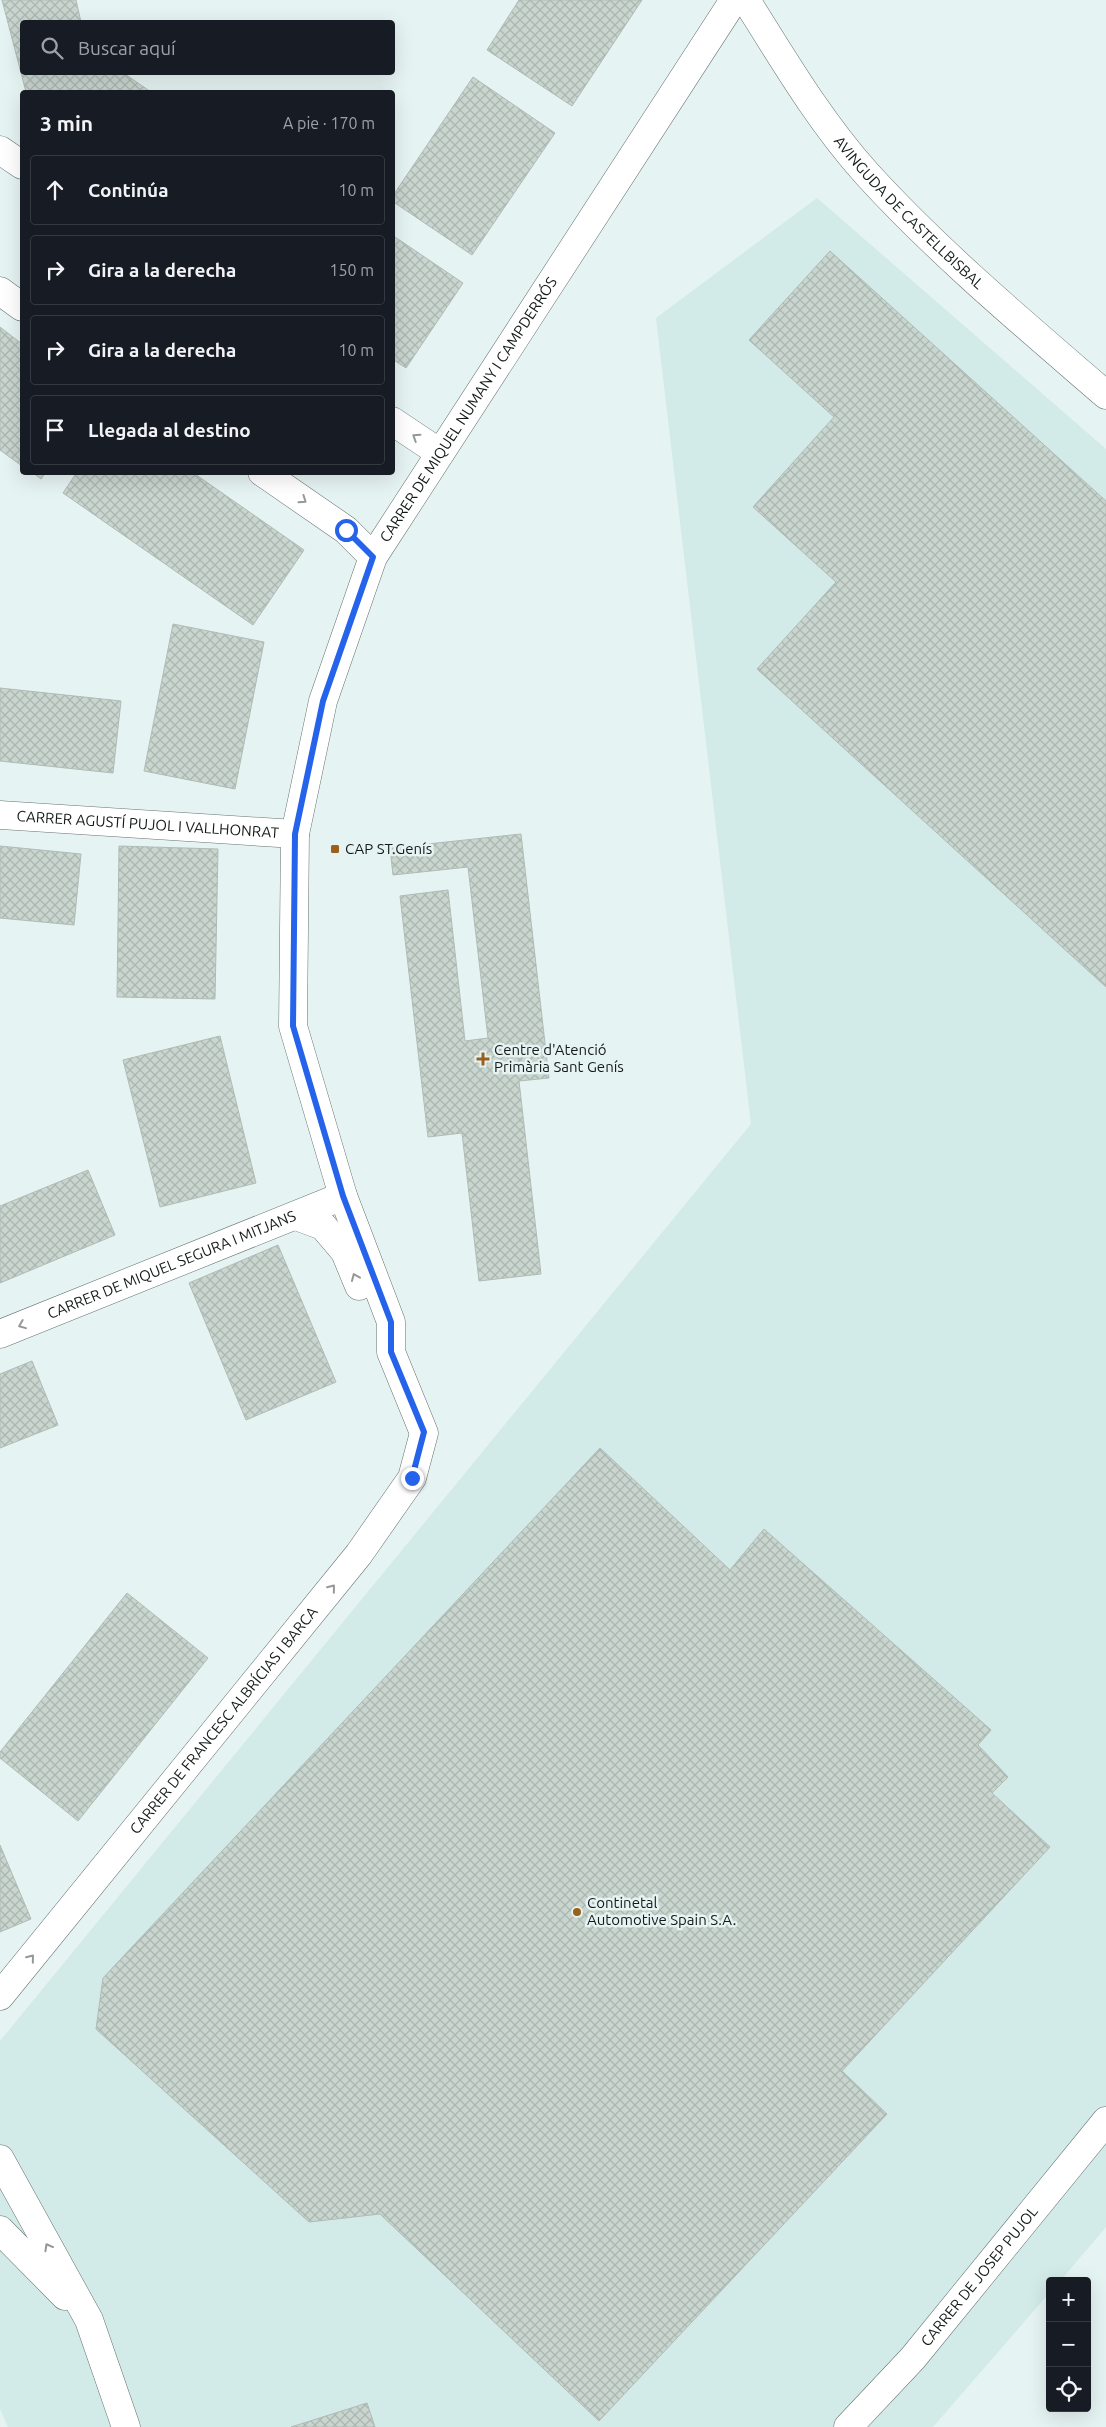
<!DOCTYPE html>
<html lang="es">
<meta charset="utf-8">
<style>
body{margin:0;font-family:Ubuntu,sans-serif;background:#242831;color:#f1f3f6}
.controls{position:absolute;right:15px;bottom:15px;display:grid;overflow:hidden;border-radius:5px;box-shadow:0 5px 20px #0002}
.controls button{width:45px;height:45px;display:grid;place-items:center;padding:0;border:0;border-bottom:1px solid #363941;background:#171b24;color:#f1f3f6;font:25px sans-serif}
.stop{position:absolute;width:15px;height:15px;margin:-11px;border:4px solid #2563eb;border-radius:50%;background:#fff}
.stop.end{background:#2563eb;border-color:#fff;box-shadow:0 1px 5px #0008}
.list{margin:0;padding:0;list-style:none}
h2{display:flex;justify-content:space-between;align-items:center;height:65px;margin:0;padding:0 20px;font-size:21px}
h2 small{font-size:16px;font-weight:400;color:#9ea1a6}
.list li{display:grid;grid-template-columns:32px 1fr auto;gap:15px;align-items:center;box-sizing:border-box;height:70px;margin:0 10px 10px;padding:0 10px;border:1px solid #363941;border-radius:5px}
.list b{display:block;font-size:19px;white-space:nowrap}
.list em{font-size:16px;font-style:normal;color:#9ea1a6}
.icon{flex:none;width:28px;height:28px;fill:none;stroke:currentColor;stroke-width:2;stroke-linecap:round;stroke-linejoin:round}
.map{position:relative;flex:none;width:1106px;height:2427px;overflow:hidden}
.search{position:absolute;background:#171b24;box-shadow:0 5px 20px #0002;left:20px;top:20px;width:375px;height:55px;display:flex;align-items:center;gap:12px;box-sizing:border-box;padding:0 18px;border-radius:5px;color:#9ea1a6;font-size:19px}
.panel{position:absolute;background:#171b24;box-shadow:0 5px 20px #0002;left:20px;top:90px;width:375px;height:385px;border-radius:5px}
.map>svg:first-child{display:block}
.built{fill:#d2eae8}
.building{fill:url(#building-cross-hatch);stroke:#b0bbb6}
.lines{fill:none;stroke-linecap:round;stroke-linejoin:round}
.street-casing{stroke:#677372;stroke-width:29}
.street{stroke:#fff;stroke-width:28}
.oneway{stroke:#969898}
.route{stroke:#2563eb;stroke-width:6}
.poi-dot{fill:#9a601e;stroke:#e5f3f2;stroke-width:2}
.labels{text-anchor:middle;stroke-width:5;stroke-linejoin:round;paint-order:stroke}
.street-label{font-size:15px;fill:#151a19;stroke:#e5f3f2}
.poi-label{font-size:15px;fill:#151a19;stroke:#e5f3f2;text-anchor:start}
</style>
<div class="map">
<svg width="1106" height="2427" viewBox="0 0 1106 2427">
<defs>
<pattern id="building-cross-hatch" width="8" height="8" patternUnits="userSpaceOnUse" patternTransform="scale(1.25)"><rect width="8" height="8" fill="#c9d5cf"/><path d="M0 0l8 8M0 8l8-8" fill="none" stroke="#acb6b1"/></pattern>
</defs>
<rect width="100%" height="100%" fill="#e5f3f2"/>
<path class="built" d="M817,198L1106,449V2227L1060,2281H1050V2292L933,2427H8L0,2409V2041L751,1124L656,318Z"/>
<path class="building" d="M2,0H76L81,22H22V72H122L151,92H26Z
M519,0H642L572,106L487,50Z
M473,77L555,133L472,255L392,201V197Z
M392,235L463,283L406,368L392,359Z
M830,251L1106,501V987L757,669L836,582L753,507L834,417L749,340Z
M0,327L22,344V466L0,450Z
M32,472H46L41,479Z
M77,472H192L304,550L253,625L63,493Z
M173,624L264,642L235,789L144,771Z
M0,688L121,701L113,773L0,761Z
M521,834L549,1078L519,1081L541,1274L479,1281L462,1133L428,1137L400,896L448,890L465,1041L488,1038L468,867L393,875L390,848Z
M0,846L81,854L74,925L0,918Z
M119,846L218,849L215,999L117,997Z
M220,1036L256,1183L160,1207L123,1060Z
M88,1170L115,1235L0,1283V1206Z
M278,1245L336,1382L246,1420L189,1283Z
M32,1361L58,1425L0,1448V1374Z
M600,1448L730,1570L764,1529L991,1730L978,1745L1008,1777L992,1793L1050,1847L842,2071L887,2114L599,2421L380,2214L309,2222L96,2029L103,1978Z
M127,1593L208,1658L78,1821L0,1758V1752Z
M0,1845L31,1919L0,1932Z
M367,2403L375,2427H291Z"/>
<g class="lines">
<g class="street-casing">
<g id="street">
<path id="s1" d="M746,0C783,59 820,122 867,174C940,254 1024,324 1106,395"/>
<path d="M0,150L22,165"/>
<path d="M0,291L22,307"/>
<path d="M392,421L440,453"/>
<path d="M262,472L346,530L373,557"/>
<path id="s2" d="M0,815L295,834"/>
<path d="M296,1216L323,1226L345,1252L359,1286"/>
<path id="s3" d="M0,1334L343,1196"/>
<path id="s4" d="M0,1996L359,1554L412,1478L424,1433L391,1352V1322L343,1196L293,1026L295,834L323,701L373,557L734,0"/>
<path d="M0,2159L89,2320L126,2427"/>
<path d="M0,2230L65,2296"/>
<path id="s5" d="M848,2427L913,2358L1106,2121"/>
</g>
</g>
<use href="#street" class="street"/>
</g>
<defs><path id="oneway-chevron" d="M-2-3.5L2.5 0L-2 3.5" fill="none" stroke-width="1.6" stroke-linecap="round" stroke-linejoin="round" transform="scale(1.25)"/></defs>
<g class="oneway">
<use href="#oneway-chevron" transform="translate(416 437) rotate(-147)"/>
<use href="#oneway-chevron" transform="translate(303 500) rotate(35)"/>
<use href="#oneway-chevron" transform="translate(355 1277) rotate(-113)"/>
<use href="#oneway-chevron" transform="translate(22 1325) rotate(158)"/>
<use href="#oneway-chevron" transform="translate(332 1588) rotate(-51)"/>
<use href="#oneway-chevron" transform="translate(31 1958) rotate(-51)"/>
<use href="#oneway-chevron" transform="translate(48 2247) rotate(-119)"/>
</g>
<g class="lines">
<path class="route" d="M346,530L373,557L323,701L295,834L293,1026L343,1196L391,1322V1352L424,1432L412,1478"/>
</g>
<g class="poi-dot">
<rect x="330" y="844" width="10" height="10" rx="2.5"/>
<path d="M480.5 1051.5h5v5h5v5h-5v5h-5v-5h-5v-5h5z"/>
<circle cx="577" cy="1912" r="5"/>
</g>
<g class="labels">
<g class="street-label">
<text dy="5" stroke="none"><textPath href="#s1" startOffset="269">AVINGUDA DE CASTELLBISBAL</textPath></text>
<text dy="5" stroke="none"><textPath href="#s4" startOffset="1794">CARRER DE MIQUEL NUMANY I CAMPDERRÓS</textPath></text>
<text dy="5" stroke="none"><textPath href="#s2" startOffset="148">CARRER AGUSTÍ PUJOL I VALLHONRAT</textPath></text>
<text dy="5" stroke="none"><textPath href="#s3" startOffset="185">CARRER DE MIQUEL SEGURA I MITJANS</textPath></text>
<text dy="5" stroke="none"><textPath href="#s4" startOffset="355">CARRER DE FRANCESC ALBRÍCIAS I BARCA</textPath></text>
<text dy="5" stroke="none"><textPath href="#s5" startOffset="200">CARRER DE JOSEP PUJOL</textPath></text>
</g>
<g class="poi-label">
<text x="345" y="854">CAP ST.Genís</text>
<text x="494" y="1055">Centre d'Atenció<tspan x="494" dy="17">Primària Sant Genís</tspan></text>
<text x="587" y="1908">Continetal<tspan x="587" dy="17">Automotive Spain S.A.</tspan></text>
</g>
</g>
</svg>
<div class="controls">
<button>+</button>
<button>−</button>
<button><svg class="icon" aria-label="locate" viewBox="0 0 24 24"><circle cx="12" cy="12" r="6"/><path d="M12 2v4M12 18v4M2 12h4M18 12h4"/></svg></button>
</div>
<div class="stop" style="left:346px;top:530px"></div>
<div class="stop end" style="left:412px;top:1478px"></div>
<div class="search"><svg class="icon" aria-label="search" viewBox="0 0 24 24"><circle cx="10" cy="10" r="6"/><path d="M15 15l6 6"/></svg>Buscar aquí</div>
<section class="panel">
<h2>3 min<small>A pie · 170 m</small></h2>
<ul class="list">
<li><svg class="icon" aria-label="ahead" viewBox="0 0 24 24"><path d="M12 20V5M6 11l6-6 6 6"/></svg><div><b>Continúa</b></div><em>10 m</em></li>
<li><svg class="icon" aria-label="right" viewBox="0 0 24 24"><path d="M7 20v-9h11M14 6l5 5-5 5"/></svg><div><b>Gira a la derecha</b></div><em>150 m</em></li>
<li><svg class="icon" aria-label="right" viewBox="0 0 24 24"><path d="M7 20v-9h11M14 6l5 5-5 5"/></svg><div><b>Gira a la derecha</b></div><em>10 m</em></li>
<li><svg class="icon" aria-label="arrive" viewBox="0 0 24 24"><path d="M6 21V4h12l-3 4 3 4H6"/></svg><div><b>Llegada al destino</b></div></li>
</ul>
</section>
</div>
